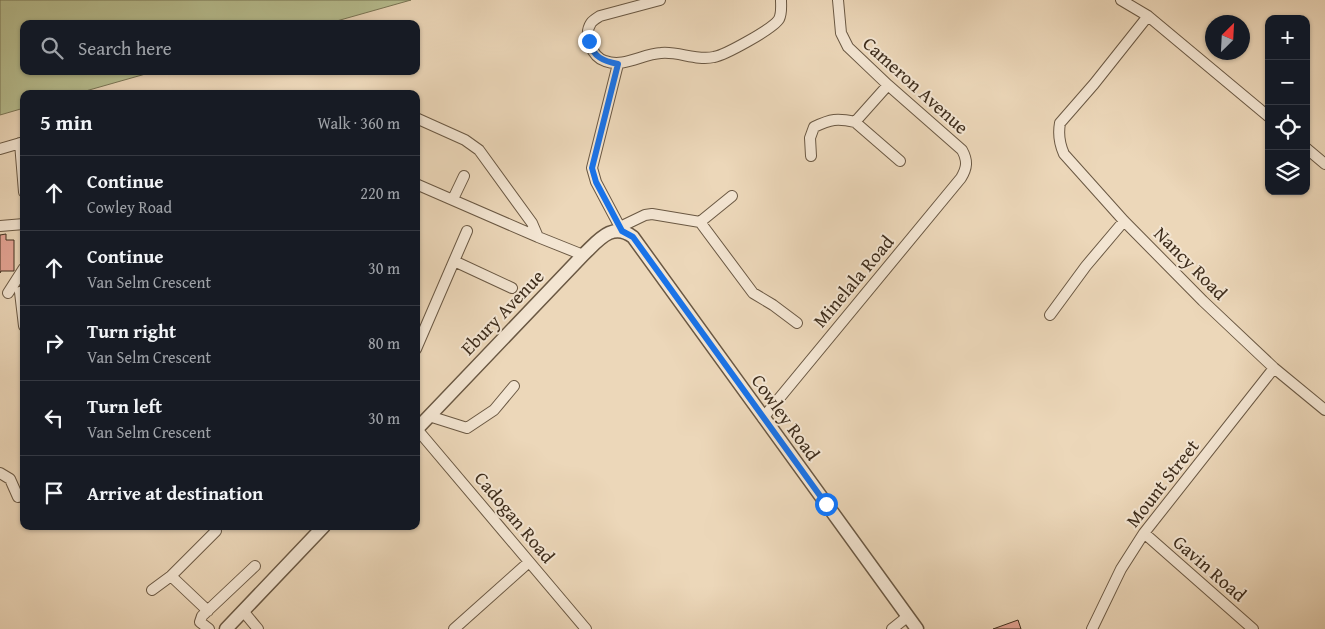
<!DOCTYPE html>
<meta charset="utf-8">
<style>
body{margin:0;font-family:"Gentium Book Plus",serif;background:#20242c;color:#f1f3f6}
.controls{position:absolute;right:15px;top:15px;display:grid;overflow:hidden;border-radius:10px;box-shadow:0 1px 4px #0004}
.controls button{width:45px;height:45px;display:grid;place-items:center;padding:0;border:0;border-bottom:1px solid #363941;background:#171b24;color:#f1f3f6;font:25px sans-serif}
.compass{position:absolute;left:1205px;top:15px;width:45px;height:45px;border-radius:50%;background:#171b24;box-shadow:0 1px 4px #0004;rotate:24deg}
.stop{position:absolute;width:15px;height:15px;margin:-11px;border:4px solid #1a73e8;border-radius:50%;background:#fff}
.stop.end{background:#1a73e8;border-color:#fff;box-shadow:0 1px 5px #0008}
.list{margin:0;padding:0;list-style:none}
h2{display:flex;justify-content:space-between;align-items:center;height:65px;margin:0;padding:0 20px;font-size:21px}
h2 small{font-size:16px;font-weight:400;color:#9ea1a6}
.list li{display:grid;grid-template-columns:32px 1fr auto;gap:15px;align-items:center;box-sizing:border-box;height:75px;padding:0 20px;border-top:1px solid #363941}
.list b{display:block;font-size:19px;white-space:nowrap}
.list p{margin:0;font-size:16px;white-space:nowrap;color:#9ea1a6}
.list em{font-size:16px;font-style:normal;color:#9ea1a6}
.icon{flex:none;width:28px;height:28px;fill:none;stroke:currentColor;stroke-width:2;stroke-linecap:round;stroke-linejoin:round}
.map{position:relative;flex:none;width:1325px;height:629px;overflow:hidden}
.search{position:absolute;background:#171b24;box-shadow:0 1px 4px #0004;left:20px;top:20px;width:400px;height:55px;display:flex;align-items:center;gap:12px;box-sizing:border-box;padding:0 18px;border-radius:10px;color:#9ea1a6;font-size:19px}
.panel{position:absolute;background:#171b24;box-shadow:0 1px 4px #0004;left:20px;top:90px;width:400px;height:440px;border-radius:10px}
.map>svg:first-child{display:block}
.green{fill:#b7be90;stroke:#7a7656}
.building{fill:#e5a495;stroke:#3e2d1c}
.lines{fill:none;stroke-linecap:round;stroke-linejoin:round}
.minor-casing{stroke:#6a5843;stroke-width:12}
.tertiary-casing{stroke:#6a5843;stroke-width:15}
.minor{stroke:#f3e5d2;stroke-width:10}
.tertiary{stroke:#f3e5d2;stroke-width:12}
.route{stroke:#1a73e8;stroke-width:6}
.labels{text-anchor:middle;stroke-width:4;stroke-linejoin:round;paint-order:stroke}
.street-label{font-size:19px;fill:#3e2d1c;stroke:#f3e5d2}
</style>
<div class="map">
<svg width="1325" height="629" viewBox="0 0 1325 629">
<rect width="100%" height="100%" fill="#ecd7b9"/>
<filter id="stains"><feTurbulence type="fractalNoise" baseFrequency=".004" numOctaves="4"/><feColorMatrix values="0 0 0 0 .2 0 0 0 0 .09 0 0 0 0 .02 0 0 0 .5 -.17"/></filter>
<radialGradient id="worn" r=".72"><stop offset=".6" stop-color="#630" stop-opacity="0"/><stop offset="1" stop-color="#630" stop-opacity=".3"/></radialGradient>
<path class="green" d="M0,0H411L326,24H24V71H156L75,94H24V108L0,115Z"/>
<path class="building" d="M6,234V240H14V271H1L0,273V235Z
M1018,620L1021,629H993Z"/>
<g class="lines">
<g class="minor-casing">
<path id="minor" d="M660,0L600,16C597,18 593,20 591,23C583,35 592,57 605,61C624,68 642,54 661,53C678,51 696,61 714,57C725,55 773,29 779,19C782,13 781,6 781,0
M1121,0L1148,16L1269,117
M1148,16L1094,84L1060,123C1058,134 1059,143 1064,154L1124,221L1203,301L1274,368L1325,410
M618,64L592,168L596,182L622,231
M416,118L465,140L479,150L532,223L538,237
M855,122L900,161
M20,143L24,192
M1306,148L1325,164
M0,149L24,142
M811,156L810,138L814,127C831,119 837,118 855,122L888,85
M416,184L538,237L583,255
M453,199L464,176
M700,222L732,196
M0,226L24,224
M620,227L645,215L652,214L700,222L753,293L773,305L797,323
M454,261L467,231
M20,292L24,326
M8,293L24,268
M1050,315L1086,266L1124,221
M416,349L454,261L512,288
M429,416L467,428L494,410L514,386
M763,418L961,178C967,168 968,161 962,150L888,85L848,47L841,33L838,0
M416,428L586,629
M0,473L10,479L18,497
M1144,533L1253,629
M171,576L208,611
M152,590L171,576L216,531
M243,611L258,629
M209,629L200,622L202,616L255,566
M454,629L529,562
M892,629L907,617
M1092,629L1121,569L1144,533L1274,368"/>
</g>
<g class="tertiary-casing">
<path id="tertiary" d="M416,430L583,255C598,241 612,221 633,237L917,629
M226,629L324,526"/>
</g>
<use href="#minor" class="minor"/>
<use href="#tertiary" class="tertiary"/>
</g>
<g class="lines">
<path class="route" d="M589,41C593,57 603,61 618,64L592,168L596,182L622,231L633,237L826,504"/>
</g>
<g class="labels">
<g class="street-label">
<text transform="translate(916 85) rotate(42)" y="7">Cameron Avenue</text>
<text transform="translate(1191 263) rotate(45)" y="7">Nancy Road</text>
<text transform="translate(853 281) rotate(-50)" y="7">Minelala Road</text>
<text transform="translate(502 312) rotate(-46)" y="7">Ebury Avenue</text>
<text transform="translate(786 417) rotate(54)" y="7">Cowley Road</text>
<text transform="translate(1162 483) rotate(-52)" y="7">Mount Street</text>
<text transform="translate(515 517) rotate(50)" y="7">Cadogan Road</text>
<text transform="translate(1210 568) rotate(41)" y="7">Gavin Road</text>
</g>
</g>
<rect width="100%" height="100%" filter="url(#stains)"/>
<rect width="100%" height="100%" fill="url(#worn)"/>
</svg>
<div class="controls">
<button>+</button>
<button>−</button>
<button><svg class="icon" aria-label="locate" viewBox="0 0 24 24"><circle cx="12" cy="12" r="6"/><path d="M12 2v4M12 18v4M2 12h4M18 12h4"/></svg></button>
<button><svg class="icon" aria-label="layers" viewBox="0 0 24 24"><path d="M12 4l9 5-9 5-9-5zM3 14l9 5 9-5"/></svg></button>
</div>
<svg class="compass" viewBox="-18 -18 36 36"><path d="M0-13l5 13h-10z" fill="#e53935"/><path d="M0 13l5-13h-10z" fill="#9ea1a6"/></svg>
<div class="stop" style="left:826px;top:504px"></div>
<div class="stop end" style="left:589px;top:41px"></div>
<div class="search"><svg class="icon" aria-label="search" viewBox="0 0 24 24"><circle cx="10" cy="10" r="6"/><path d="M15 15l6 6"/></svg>Search here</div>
<section class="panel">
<h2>5 min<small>Walk · 360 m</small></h2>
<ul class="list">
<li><svg class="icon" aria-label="ahead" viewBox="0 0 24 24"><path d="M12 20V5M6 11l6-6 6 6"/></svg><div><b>Continue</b><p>Cowley Road</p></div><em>220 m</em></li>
<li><svg class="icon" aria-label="ahead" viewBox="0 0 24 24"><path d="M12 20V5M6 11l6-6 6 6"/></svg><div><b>Continue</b><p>Van Selm Crescent</p></div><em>30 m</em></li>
<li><svg class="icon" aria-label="right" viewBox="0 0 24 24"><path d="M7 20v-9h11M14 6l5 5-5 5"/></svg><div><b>Turn right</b><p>Van Selm Crescent</p></div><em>80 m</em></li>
<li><svg class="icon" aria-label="left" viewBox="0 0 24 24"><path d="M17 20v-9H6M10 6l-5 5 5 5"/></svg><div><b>Turn left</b><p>Van Selm Crescent</p></div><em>30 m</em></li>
<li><svg class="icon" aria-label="arrive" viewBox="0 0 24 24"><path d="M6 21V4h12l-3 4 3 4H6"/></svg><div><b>Arrive at destination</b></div></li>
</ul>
</section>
</div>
